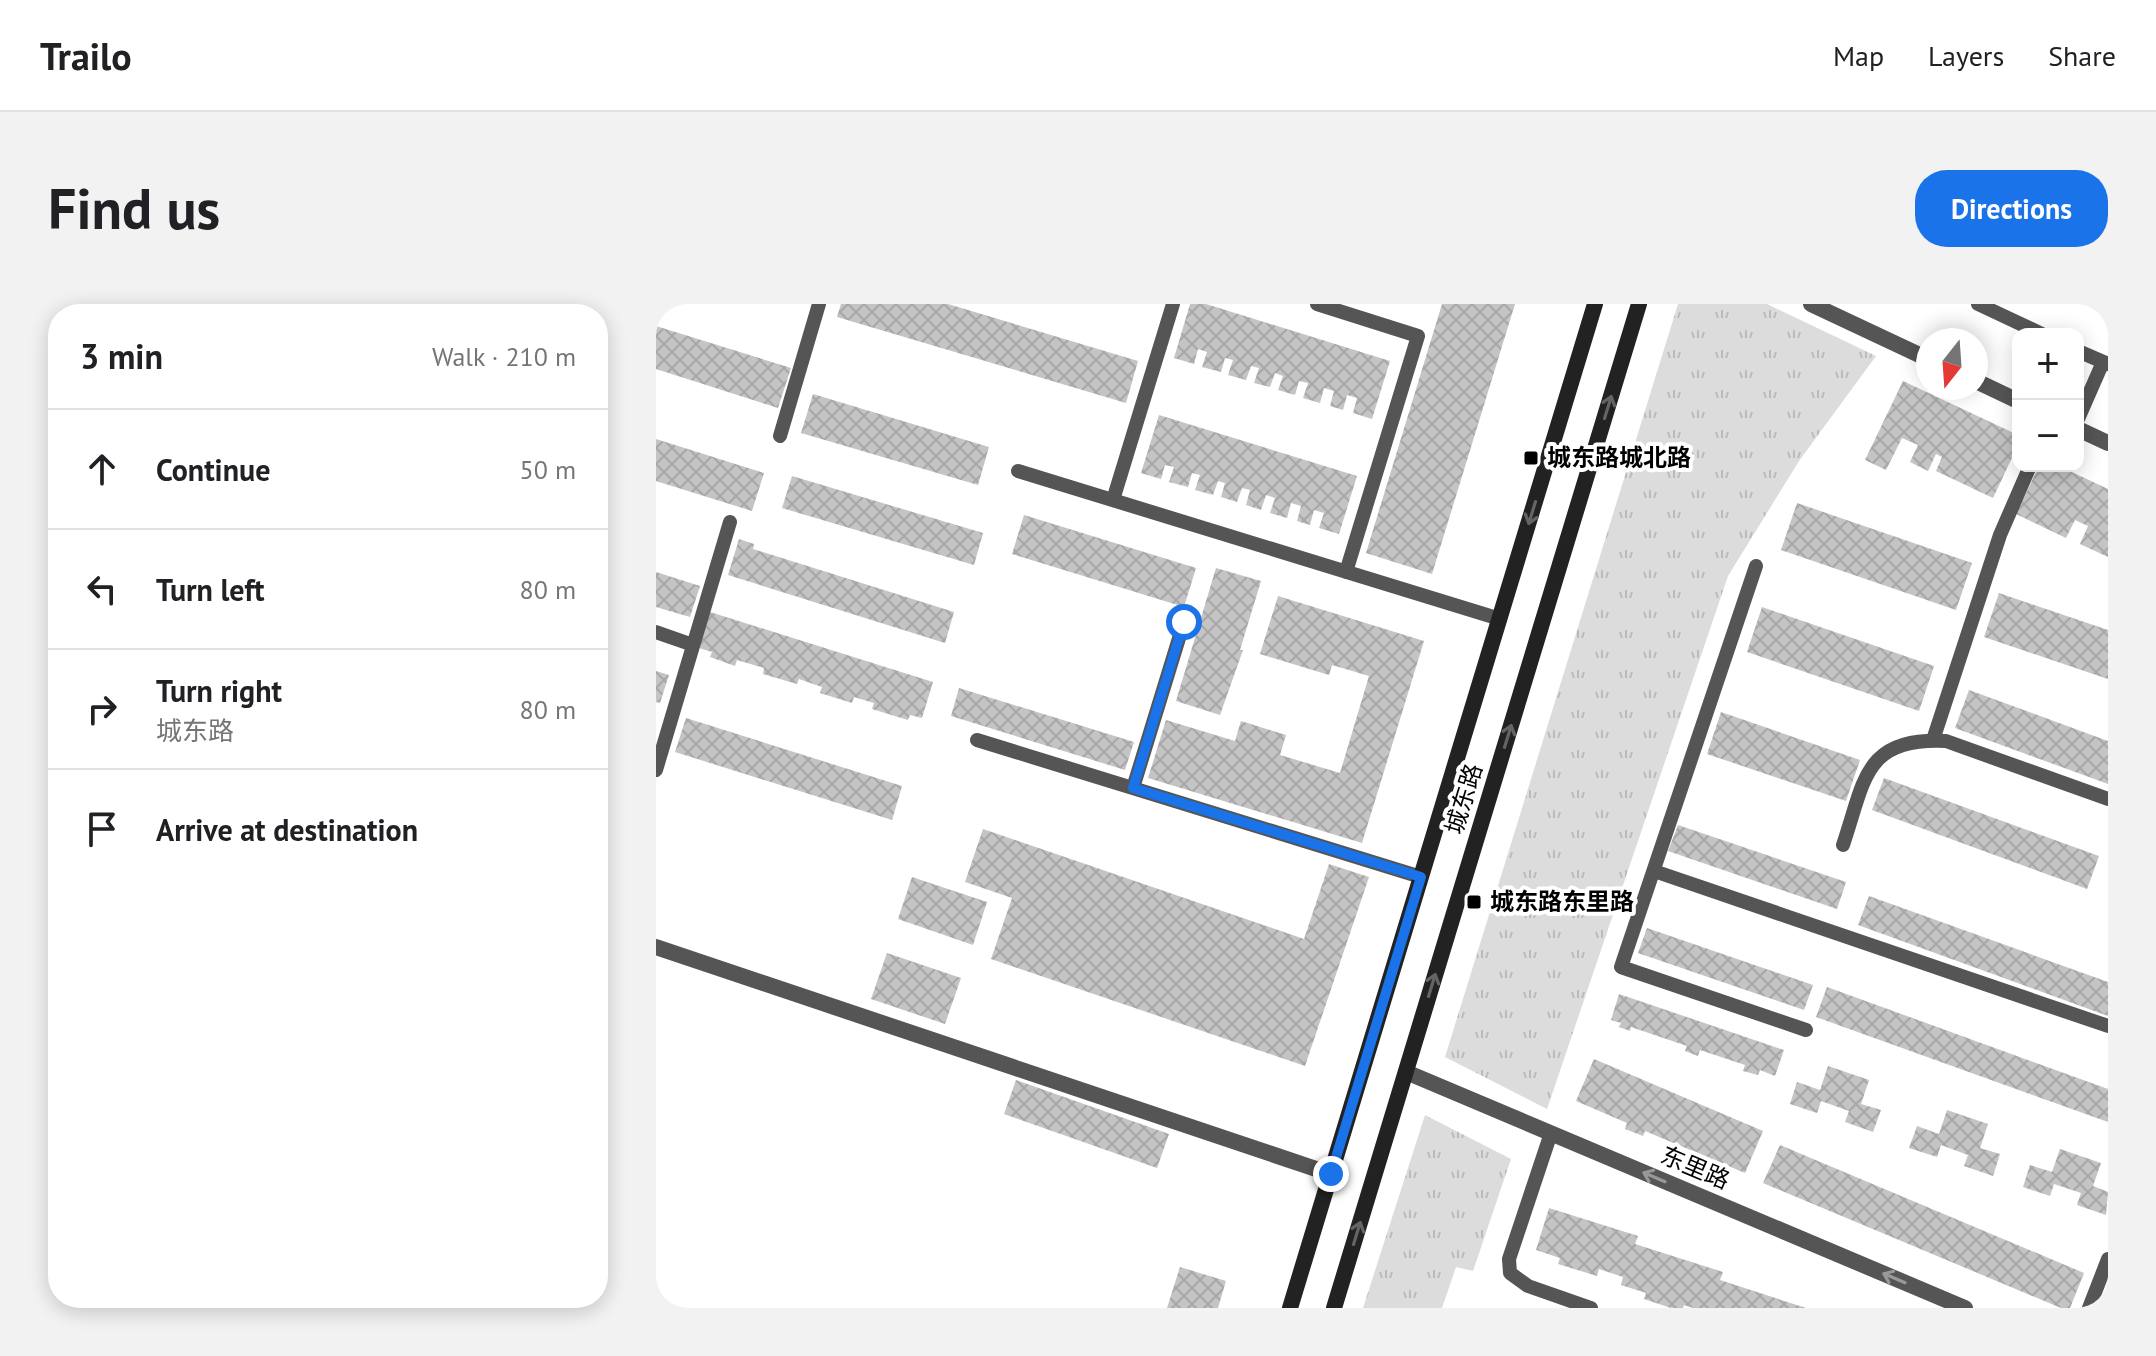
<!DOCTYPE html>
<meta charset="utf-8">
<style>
body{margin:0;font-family:"PT Sans","Noto Sans SC",sans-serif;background:#f2f2f2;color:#202124}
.controls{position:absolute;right:24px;top:24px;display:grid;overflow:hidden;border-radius:16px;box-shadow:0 4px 20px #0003}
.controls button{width:72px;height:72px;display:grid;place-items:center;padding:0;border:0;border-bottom:2px solid #e0e0e0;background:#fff;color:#202124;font:40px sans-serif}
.compass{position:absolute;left:1260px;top:24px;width:72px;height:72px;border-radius:50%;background:#fff;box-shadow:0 4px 20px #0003;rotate:197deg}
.stop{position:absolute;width:24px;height:24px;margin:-18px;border:6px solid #1a73e8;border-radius:50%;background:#fff}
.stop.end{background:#1a73e8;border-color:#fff;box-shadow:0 2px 8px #0008}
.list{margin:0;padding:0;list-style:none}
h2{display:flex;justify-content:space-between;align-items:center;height:104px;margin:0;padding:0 32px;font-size:34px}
h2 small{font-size:26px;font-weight:400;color:#757577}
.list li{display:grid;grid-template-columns:52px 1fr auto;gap:24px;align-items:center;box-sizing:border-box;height:120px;padding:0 32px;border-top:2px solid #e0e0e0}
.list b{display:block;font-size:30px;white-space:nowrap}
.list p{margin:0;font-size:26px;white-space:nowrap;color:#757577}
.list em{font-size:26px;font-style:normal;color:#757577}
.icon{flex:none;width:44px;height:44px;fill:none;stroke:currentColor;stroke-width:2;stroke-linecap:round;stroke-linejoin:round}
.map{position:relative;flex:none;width:1452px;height:1004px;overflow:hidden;border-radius:32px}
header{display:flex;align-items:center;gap:48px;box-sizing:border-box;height:112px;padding:0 40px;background:#fff;border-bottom:2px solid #e0e0e0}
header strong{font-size:38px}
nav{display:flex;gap:44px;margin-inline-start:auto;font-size:28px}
.intro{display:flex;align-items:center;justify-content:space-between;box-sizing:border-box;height:192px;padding:0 48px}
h1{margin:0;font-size:56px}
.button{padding:20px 36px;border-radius:32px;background:#1a73e8;color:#fff;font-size:28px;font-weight:700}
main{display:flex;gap:48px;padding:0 48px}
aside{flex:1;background:#fff;border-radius:32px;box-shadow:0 4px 20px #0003}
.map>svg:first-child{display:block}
.park{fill:url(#park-tufts)}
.building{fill:url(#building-cross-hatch)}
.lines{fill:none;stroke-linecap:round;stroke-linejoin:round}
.lane{stroke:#555;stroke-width:14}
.street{stroke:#555;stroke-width:16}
.secondary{stroke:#222;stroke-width:16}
.oneway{stroke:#646464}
.oneway2{stroke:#999}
.route{stroke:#1a73e8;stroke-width:10}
.poi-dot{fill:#000;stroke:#fff;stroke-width:3}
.labels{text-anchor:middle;stroke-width:8;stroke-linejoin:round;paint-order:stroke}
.poi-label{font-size:24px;font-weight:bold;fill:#000;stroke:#fff;text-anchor:start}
.street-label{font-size:24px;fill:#000;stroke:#fff}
</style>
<header>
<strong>Trailo</strong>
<nav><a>Map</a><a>Layers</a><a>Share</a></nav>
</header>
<div class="intro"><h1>Find us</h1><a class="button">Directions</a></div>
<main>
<aside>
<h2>3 min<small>Walk · 210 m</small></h2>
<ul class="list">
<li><svg class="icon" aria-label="ahead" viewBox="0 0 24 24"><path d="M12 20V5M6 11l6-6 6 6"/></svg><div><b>Continue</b></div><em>50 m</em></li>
<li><svg class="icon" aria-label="left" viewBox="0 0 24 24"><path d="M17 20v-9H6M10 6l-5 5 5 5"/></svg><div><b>Turn left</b></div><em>80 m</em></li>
<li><svg class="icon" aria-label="right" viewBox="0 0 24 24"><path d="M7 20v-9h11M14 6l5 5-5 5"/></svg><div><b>Turn right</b><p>城东路</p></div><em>80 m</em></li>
<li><svg class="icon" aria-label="arrive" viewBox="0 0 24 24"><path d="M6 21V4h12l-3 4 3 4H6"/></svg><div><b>Arrive at destination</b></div></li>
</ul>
</aside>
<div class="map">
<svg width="1452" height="1004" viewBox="0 0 1452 1004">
<defs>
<pattern id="park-tufts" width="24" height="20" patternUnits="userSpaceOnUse" patternTransform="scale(2)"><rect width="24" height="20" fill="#dcdcdc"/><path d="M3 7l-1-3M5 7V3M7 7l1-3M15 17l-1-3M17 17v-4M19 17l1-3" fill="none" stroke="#bbb"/></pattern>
<pattern id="building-cross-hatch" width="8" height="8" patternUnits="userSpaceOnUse" patternTransform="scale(2)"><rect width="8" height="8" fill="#c4c4c4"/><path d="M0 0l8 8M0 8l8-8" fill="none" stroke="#a7a7a7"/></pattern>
</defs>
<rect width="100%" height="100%" fill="#fff"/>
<path class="park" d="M1022,0H1111L1220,52L1143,157L1072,272L891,805L789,753Z
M769,811L855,855L817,967L800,963L786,1004H707Z"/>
<path class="building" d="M185,0H292L482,57L470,99L181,13Z
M534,0H550L734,57L716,115L697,109L701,94L691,91L687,106L674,102L678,87L668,84L664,99L647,94L652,79L643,77L639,91L622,86L627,72L619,69L614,83L598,79L603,64L595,62L590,76L572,71L577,56L569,54L565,68L546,63L551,48L542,45L538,60L518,54Z
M786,0H859L776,270L710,249Z
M0,22L135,64L122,104L0,65Z
M1247,77L1362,131V141L1337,194L1280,167L1286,153L1280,150L1272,167L1254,158L1262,141L1246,134L1230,166L1209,156Z
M157,90L333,143L322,181L145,129Z
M503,111L701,172L683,230L663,224L668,209L658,206L654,221L641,217L645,202L635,199L631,214L614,209L619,194L610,191L605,206L590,201L594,186L586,184L581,198L565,193L569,179L562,177L557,191L539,186L544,171L536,169L532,183L513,178L518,163L509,161L505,175L485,169Z
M0,135L108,169L96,207L0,177Z
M1383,162H1403L1452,185V253L1424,240L1432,222L1419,216L1410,234L1360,210Z
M136,172L327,229L318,261L126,204Z
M1141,199L1316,259L1300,306L1125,246Z
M368,211L540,264L528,303L356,250Z
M83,235L98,240L97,245L298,308L289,339L72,271Z
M560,264L605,277L584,346H587L564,411L520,397Z
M0,268L44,282L34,313L0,303Z
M1343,289L1452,326V375L1328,333Z
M622,292L768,337L706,539L492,474L510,416L579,437L585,417L630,431L624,451L684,469L713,372L676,361L673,371L604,350Z
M1106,303L1278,362L1263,407L1091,348Z
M54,308L277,378L266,414L254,411L252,416L216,405L218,399L198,393L196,399L164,389L166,383L143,375L141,380L107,370L108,364L81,356L79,362L54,353L56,348L43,344Z
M0,367L13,371L4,399L0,398Z
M303,384L478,438L469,466L295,412Z
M1313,386L1452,437V480L1299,424Z
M1065,408L1204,456L1190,497L1051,450Z
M30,414L246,482L236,516L19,448Z
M1228,474L1443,552L1431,585L1216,506Z
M1022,521L1190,578L1181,605L1012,547Z
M327,525L648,635L673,560L713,573L649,762L335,655L356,594L309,578Z
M256,573L331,598L317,641L242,615Z
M1213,592L1452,678V712L1202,621Z
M991,624L1157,681L1148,706L982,649Z
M231,649L305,674L289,720L215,695Z
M1171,683L1452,785V818L1160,713Z
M963,690L1128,746L1119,772L1104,766L1102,771L1087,767L1089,761L1044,746L1042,752L1029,747L1031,742L975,723L974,727L963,723L965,719L955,716Z
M938,755L1107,827L1089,869L989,827L987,832L969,825L971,819L920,797Z
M1172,762L1213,776L1205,800L1225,806L1217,828L1189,818L1193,807L1165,797L1161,809L1134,800L1141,778L1164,786Z
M360,776L513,830L501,864L348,810Z
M1291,806L1332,820L1324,844L1344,850L1337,872L1308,862L1312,851L1285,841L1281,853L1253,844L1261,822L1283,830Z
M1124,841L1428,969L1414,1004H1405L1107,879Z
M1404,845L1445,859L1437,882L1452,888L1450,911L1421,901L1425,889L1398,880L1394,892L1367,883L1374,861L1396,868Z
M893,904L982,932L979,940L1067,968L1064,976L1150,1004H1037L1028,1001L1027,1004H1015L988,995L990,989L965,981L967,973L943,965L941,972L902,960L904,954L880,946Z
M524,963L570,977L562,1004H511Z"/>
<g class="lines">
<path class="lane" d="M661,0L762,32L690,268
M1322,0L1386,30
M1422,47L1452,60
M1422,115L1447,58
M124,132L163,0
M362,167L844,315
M457,196L517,0
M1100,262L965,663L1150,726
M0,328L37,341
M321,436L765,573
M1277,436L1344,231L1374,162
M0,466L74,218
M477,484L528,318
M1187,541C1209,477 1207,433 1290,437L1452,495
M998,567L1452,722
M895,829L853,955L854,969L872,982L935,1004
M1433,1004L1452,955"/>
<path class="street" d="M1155,0L1272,55
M1320,77L1362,97
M1422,125L1452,139
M0,643L675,870
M750,768L1309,1004"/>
<path class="secondary" d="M634,1004L939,0
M678,1004L983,0"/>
</g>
<defs><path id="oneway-shaft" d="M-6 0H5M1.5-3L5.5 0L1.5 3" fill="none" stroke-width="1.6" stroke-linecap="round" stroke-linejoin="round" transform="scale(2)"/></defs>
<g class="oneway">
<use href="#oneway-shaft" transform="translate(952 103) rotate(-73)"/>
<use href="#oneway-shaft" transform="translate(876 209) rotate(107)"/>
<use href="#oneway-shaft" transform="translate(852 432) rotate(-73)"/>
<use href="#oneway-shaft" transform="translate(776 681) rotate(-73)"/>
<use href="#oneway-shaft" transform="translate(701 929) rotate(-73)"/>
</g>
<g class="oneway2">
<use href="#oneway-shaft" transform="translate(998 873) rotate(-157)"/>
<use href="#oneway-shaft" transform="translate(1238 974) rotate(-157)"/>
</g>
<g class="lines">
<path class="route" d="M528,318L477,484L765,573L675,870"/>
</g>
<g class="poi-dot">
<rect x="867" y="146" width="16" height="16" rx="4"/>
<rect x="810" y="590" width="16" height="16" rx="4"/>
</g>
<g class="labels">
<g class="poi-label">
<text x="891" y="162">城东路城北路</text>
<text x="834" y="606">城东路东里路</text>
</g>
<g class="street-label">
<text transform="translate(808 495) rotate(-73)" y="8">城东路</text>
<text transform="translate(1039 864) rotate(23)" y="8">东里路</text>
</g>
</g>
</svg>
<div class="controls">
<button>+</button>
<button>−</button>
</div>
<svg class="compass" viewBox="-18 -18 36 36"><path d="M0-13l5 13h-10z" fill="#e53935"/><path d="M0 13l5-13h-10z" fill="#757577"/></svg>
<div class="stop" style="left:528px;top:318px"></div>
<div class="stop end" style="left:675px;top:870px"></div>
</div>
</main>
